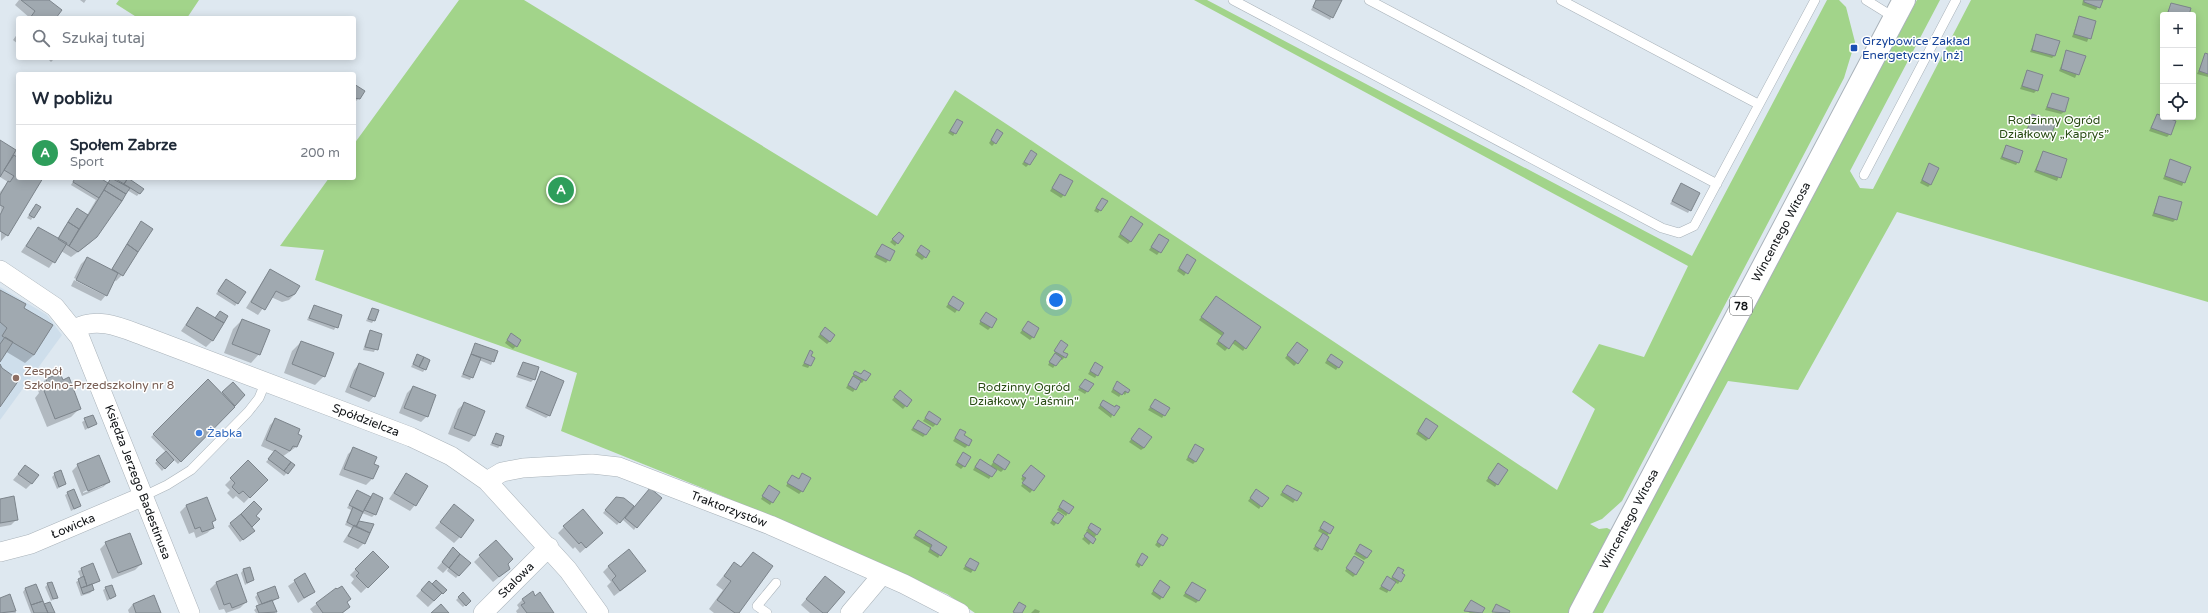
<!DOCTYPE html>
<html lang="pl">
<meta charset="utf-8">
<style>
body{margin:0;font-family:"Varela Round",sans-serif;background:#f2f2f3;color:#1f2937}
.controls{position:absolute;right:12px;top:12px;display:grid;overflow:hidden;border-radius:4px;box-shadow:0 2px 10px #0003}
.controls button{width:36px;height:36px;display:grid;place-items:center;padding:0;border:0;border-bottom:1px solid #e0e1e3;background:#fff;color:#1f2937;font:20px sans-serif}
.you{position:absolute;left:1056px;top:300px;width:14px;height:14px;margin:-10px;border:3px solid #fff;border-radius:50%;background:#1a73e8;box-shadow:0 0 0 6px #1a73e833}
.badge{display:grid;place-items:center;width:26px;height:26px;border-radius:50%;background:#7c3aed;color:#fff;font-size:13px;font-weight:700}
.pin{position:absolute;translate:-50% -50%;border:2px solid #fff;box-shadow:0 1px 4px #0006}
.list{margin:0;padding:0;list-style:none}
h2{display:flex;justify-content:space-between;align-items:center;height:52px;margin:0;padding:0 16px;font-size:17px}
h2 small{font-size:13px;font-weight:400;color:#747a83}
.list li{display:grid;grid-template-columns:26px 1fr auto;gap:12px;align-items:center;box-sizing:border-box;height:56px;padding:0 16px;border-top:1px solid #e0e1e3}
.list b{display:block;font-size:15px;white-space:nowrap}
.list p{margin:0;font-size:13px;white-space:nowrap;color:#747a83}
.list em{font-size:13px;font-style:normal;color:#747a83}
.icon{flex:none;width:22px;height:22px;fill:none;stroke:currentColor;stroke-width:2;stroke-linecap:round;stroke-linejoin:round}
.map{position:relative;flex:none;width:2208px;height:613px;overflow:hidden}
.search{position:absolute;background:#fff;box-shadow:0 2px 10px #0003;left:16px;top:16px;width:340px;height:44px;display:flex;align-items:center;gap:10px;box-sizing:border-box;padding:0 14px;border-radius:4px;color:#747a83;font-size:15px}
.panel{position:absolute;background:#fff;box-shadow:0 2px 10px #0003;left:16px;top:72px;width:340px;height:108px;border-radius:4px}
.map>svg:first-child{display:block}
.built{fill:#cedeeb}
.green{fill:#a2d48a;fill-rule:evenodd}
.shadow{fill:#0003;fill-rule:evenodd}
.building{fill:#a0a9b0;stroke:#7c848b}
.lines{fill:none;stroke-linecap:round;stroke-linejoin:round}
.lane-casing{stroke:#a9b2b9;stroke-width:10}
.street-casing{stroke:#a9b2b9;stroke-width:20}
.primary-casing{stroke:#a9b2b9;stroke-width:24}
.lane{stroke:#fff;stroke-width:9}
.street{stroke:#fff;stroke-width:19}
.primary{stroke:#fff;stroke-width:22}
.transit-dot{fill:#1a4fb4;stroke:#fff;stroke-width:1.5}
.education-dot{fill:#8d6e63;stroke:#fff;stroke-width:1.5}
.shop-dot{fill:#3f7fe0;stroke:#fff;stroke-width:1.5}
.labels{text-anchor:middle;stroke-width:3;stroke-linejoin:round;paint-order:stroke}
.shield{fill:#fff;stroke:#585a5d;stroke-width:1}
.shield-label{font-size:11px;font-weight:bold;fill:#111417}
.transit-label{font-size:12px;fill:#164399;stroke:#fff;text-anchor:start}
.park-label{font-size:12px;fill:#294c14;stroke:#fff}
.street-label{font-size:12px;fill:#111417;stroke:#fff}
.education-label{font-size:12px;fill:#785e54;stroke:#fff;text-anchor:start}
.shop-label{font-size:12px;fill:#366cbe;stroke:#fff;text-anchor:start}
</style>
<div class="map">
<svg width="2208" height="613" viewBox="0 0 2208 613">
<rect width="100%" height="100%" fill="#dee8f0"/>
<path class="built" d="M0,287L47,315L62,335L0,420Z"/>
<path class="green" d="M119,0H199L187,18H138L116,4Z
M459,0H524L877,216L955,90L1557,490L1595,409L1572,392L1599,344L1644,357L1688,266L1194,0H1207L1692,256L1827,0H1839L1846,7L1855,42L1844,78L1622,501L1602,519L1590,524L1599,529L1607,528L1613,531L1568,613H975L947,594L720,495L561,431L577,373L315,280L324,250L280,246L329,178H354V144Z
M1917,0H1940L1850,171L1860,188L1873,189L1971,0H2208V302L1897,212L1798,390L1728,381L1603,613H1590ZM2163,15H2193V117H2163Z"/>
<path class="shadow" d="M19,0H47L54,18H30L15,5Z
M80,0H86L84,3Z
M1316,0H1341L1330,20L1311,10Z
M2083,0H2102L2096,10L2082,5Z
M2172,4L2188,15H2166Z
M2079,17L2095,22L2087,42L2072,37Z
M18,33V44L13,40Z
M2037,35L2054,56L2052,58L2030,52Z
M2067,51L2085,56L2075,78L2059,71Z
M2193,51L2196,53L2193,63Z
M2206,54L2208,55V77L2197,74Z
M47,58H55L51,62Z
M2027,71L2037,90L2034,93L2020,89Z
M354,85L359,98L356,101H354Z
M2052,95L2064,112L2061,114L2045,110Z
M2033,115L2050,138L2047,140L2025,133Z
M2157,115L2170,134L2167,137L2149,131Z
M957,120L955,133L953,136L948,133Z
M995,133V143L992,146L989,143Z
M0,141L16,151L18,148V178H41L7,235L1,241L0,192L8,182L0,177Z
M2006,146L2018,162L2016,165L2000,159Z
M1031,152L1029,164L1026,167L1022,164Z
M2043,152L2066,160L2057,181L2034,172Z
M2171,160L2190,167L2182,186L2163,179Z
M1929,165L1931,184L1928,187L1920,183Z
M1060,175L1064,195L1061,198L1050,191Z
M75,178H98L108,184L112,178H127L143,189L137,196L127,190L90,243L71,257L61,251L49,268L21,252L38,228L57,239L65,226L87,215L96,200L71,185Z
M1681,184L1699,194L1688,213L1670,204Z
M2159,197L2176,219L2173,222L2152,216Z
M1100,201H1106L1098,213L1094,211Z
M39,207L31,220L27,218L33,208Z
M1129,220L1131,241L1128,244L1118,237Z
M896,236L897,243L895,246L890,242Z
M1157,238L1168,241L1157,255L1149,250Z
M882,245L894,252L886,263L874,257Z
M125,248L122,275L116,281L114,280L106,295L101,301L71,286L74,280L106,296V294L74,278L81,264L87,258L111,270Z
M919,249L925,257L922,260L915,255Z
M1185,258L1195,260L1184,276L1177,271Z
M271,271L295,294L289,300L282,302L271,297L258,315L246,308L265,277Z
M223,283L237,303L235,306L216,294Z
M0,290L23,308L34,355L25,363L5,351L0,359Z
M953,297L962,303L955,313L946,307Z
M1216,297L1245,348L1243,351L1232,343L1225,351L1216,344L1222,336L1199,320Z
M314,306L341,316L334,330L307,320Z
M197,308L215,318L220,312L226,316L212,341L206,347L181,331Z
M372,309L374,320L372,323L366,321Z
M984,315L991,327L988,330L979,324Z
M242,320L259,354L251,363L224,353L233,329Z
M1028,322L1033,337L1030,340L1020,333Z
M822,331L830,341L827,344L818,337Z
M370,332L381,334L374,352L363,350L368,334Z
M511,334L516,346L513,349L505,343Z
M1061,341L1062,352L1067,355L1062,360L1060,359L1053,368L1048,365Z
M301,342L324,376L315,385L284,373L292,351Z
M476,344L497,352L491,365L479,360L470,380L461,377Z
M1295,346L1297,363L1294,366L1285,358Z
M811,352L810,357L814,359L808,368L802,366Z
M417,355L425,369L423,372L411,367Z
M1328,358L1342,362L1336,370L1325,363Z
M523,363L534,379L531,382L516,377Z
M1095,363L1097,375L1095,378L1088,374Z
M359,364L374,396L369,402L345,392L354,370Z
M855,372L861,375L869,374L862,383L860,382L853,392L846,388Z
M541,373L549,415L546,418L525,408Z
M46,379L80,408L71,417L47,427L35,398L39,393L37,388Z
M208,380L222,394L233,384L244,395L178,464L173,459L162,471L155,463L166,452L151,437Z
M1085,380L1092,385L1085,394L1078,390Z
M1115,385L1127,392L1125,395L1122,393L1119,397L1111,392Z
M413,387L427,416L421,422L399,413L407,393Z
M897,394L911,400L903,409L892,400Z
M1155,400L1169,408L1162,418L1148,410Z
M1103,401L1115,408L1111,418L1098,408Z
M464,404L484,412L474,436L469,442L448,434L458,409Z
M929,412L936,424L933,427L923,421Z
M93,416L96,424L85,430L82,422Z
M276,419L300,437L296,447L282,457L293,466L284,476L266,462L275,452L261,446L270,425Z
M918,421L925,435L923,437L911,430Z
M1424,422L1429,438L1426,441L1416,434Z
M1139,429L1144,448L1141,450L1129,442Z
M960,430L968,445L965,448L953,441Z
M496,435L500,446L498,448L490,445Z
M1195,445L1196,461L1193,464L1186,460Z
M354,449L377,466L372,479L366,485L339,475L348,454Z
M961,456L964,466L961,469L955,465Z
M996,458L1004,469L1001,472L996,469L989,479L973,470L977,463L990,467Z
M248,462L266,480L244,503L236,496L233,499L227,493L230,490L225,485Z
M1498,464L1497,484L1495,487L1486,481Z
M78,465L109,482L103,487L82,496L72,471ZM103,483V486L83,493V492Z
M25,466L32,483L26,489L13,480Z
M1028,469L1044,476L1030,493L1021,486L1024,482L1021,479Z
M55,474L65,484L57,489L52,477Z
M406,474L415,505L410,511L389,499Z
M802,474V491L799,494L786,486L790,479L798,480Z
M1285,488L1300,494L1293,503L1280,495Z
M767,489L772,502L770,505L761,499Z
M357,491L370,498L373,495L375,514L372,517L362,513L358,521L373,525L364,543L358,549L343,542L352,528L345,525L351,510L347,508Z
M68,493L80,506L71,511L65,495Z
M1254,493L1261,506L1259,509L1248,501Z
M206,498L214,520L211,523L213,528L207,533L196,538L194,532L189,534L180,512L186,506Z
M624,499L634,508L636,527L634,530L622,519L617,525L603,513L613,501Z
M0,500L17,519L11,525L0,527Z
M254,503L255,516L259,519L251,527V533L240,542L228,526Z
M1061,504L1068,513L1066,516L1057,510Z
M454,506L460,537L454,543L435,528Z
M1055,516H1062L1054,526L1050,523Z
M1091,524L1097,534L1089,545L1082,539L1088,533L1086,531Z
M1322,525L1329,533L1318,552L1313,549L1323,534L1318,531Z
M564,527L602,533L580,553L575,547L573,549L558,533Z
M916,534L945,547L938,558L928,552L930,548L913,538Z
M1162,535V545L1159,548L1155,545Z
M106,543L141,564L135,570L112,579L100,549Z
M1360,545L1367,558L1364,560L1354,554Z
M453,549L469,563L456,578L447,571L449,567L443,573L437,568Z
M373,552L388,567L361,593L351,583L354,579L350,575Z
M753,553L737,613H714L709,609L723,590L716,585L734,563L740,567Z
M480,556L509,569L493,582L474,562Z
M1140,557L1141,565L1139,568L1135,565Z
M970,559L978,563L971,573L963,569Z
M1352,560L1356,574L1353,577L1345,571Z
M93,564L99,581L91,585L93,590L90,593L81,596L76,582L81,579L78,571Z
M609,566L639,577L614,596L607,586L611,582L603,572Z
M1398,568L1401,574L1400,581L1398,584L1394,582L1387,593L1379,589L1387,578L1390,580Z
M243,570L253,580L245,585L241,573Z
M236,575L246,602L240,608L226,613L224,609L219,610L210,589L216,583Z
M304,575L314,592L298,603L288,586Z
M1160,581L1162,597L1160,600L1151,594Z
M820,583L826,613H810L801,605Z
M1192,583L1199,600L1196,603L1183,596Z
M48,584L57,597L51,601L45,587Z
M106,588L115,596L107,601L103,590Z
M423,588L445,590L428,607L416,596Z
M25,589L44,606L54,613H31L23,592Z
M336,589L350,599L346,603L349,607L343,613H313L310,609Z
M463,593L470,601L463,607L456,600Z
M258,594L278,598L272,602L275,613H256L254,610L259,606L255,597Z
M9,596L16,613H0V599Z
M535,597L553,613H517L516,611L519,608L517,605L523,599Z
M1471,601L1484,608L1481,613H1470L1465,610Z
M133,604L160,613H129L128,610Z
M1496,605L1509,611L1508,613H1496L1492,611Z
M1035,609L1040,611L1039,613H1031Z"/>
<path class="building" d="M21,0H49L62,10L56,18H30L35,11Z
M1316,0H1342L1333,18L1313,7Z
M2084,0H2103L2100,8L2084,2Z
M2171,3L2191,8L2189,15H2167Z
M2079,16L2096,21L2091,39L2074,34Z
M2036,34L2060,41L2055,56L2032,50Z
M2066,50L2086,56L2079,75L2061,69Z
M2205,53L2208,54V74L2199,71Z
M2027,70L2043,75L2038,91L2022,86Z
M354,84L365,91L360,99L354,98Z
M2052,93L2069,98L2065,112L2047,107Z
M2032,114L2056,122L2050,138L2027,131Z
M2157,114L2176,121L2171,135L2151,128Z
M957,119L963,122L956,134L950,131Z
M997,129L1003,133L996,144L991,140Z
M0,140L16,150L0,177Z
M2006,145L2023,151L2019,163L2002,157Z
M1031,150L1037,154L1030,165L1024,162Z
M2043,151L2067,159L2061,178L2036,170Z
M14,155L18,158V178H43L8,236L0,231V215L4,207L0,205V195L8,181L10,182L14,176L4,170Z
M2170,159L2191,167L2185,183L2165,176Z
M1929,163L1939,168L1931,185L1922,180Z
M1060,174L1073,181L1065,196L1052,188Z
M75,178H100L108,183L99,198L73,182Z
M111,178L130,188L126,194L108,183Z
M114,178H128L124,184Z
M128,178L144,189L140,194L124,184Z
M108,183L126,194L122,201L104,190Z
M1681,183L1700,193L1691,211L1672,201Z
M104,190L122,201L97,237L78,252L69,246Z
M2159,196L2182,202L2177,220L2154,213Z
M1102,198L1108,201L1101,211L1096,208Z
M36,204L41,207L34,218L29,215Z
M77,208L88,215L79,229L68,222Z
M1131,216L1143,224L1131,242L1120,234Z
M141,221L153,229L138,252L127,244Z
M68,222L79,229L69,246L58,239Z
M38,227L67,243L55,263L26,246Z
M899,232L904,236L898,244L892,239Z
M1159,234L1169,240L1161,253L1151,247Z
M127,244L138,252L123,276L112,269Z
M882,244L895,251L890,261L876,254Z
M921,245L930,251L926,258L917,251Z
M1187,254L1196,260L1188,274L1179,268Z
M87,257L118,273L107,296L76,280Z
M270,269L300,286L295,294L288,297L276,291L265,310L251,302Z
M226,279L246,292L238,304L218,291Z
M0,290L26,304L24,308L53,325L34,355L2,336L7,328L0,322Z
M953,296L964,303L959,311L948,304Z
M1216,296L1261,327L1246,349L1235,340L1229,349L1218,341L1224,333L1201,317Z
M314,305L342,315L338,328L309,318Z
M197,307L224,323L213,341L186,325Z
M372,308L379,310L375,321L368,319Z
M220,311L228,316L224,323L215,318Z
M986,312L997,319L992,328L980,321Z
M242,319L270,330L260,355L232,344Z
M1028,321L1039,328L1034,338L1022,330Z
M825,327L835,335L830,342L820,334Z
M370,330L382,334L378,350L365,347Z
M511,333L521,340L517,347L507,340Z
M5,337L13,342L0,362V344Z
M1061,340L1068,345L1063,352L1068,354L1066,358L1054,351Z
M301,341L334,353L325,377L292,364Z
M1297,342L1308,350L1298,364L1287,355Z
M475,343L498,351L494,362L471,354Z
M810,350L813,352L811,356L815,358L811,366L804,363Z
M1055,353L1062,358L1056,366L1049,362Z
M417,354L424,357L419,367L413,364Z
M471,354L481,358L473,378L463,374Z
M1331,354L1343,362L1339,368L1327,360Z
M424,357L430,360L426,370L419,367Z
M523,362L539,367L535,380L518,374Z
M1095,362L1103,367L1098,376L1090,371Z
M359,363L384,373L375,397L350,387Z
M0,364L2,368L19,380L0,407Z
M864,370L871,374L866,381L853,374L855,371L861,374Z
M541,371L564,381L550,416L527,406Z
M60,373L63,380L69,377L81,409L55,419L43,388L48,385L46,379Z
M853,376L861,381L856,390L848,385Z
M208,379L235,407L181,462L153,434Z
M1085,379L1094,384L1088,392L1079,387Z
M1117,381L1130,390L1128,393L1125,391L1122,395L1113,389Z
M233,382L245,395L235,406L222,392Z
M413,386L436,395L428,417L404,408Z
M900,390L912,400L907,407L894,397Z
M1155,399L1170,408L1165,416L1150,407Z
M1103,400L1115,407L1116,405L1120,407L1114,416L1100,405Z
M464,402L485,411L475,436L454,428Z
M929,411L941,419L937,425L925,418Z
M93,415L97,424L88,428L84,418Z
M275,418L300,429L298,434L302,436L297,447L293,446L290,451L266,440Z
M1426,418L1438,426L1429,439L1418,431Z
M918,420L931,428L926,435L913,428Z
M1139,428L1152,437L1144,448L1131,439Z
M960,429L966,432L964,435L972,440L969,446L955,438Z
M496,433L504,436L501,446L492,443Z
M1195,444L1204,449L1196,462L1188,457Z
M353,447L377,457L374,464L379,466L373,479L344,469Z
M275,450L291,462L284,471L268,459Z
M166,451L174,460L165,469L156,460Z
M963,452L971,457L965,467L957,462Z
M998,454L1010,462L1005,470L993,462Z
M99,455L110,482L88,491L77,464Z
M980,459L997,470L992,477L975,467Z
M248,460L268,480L250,498L243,491L239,494L232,487L235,483L230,478Z
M291,462L295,465L288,474L284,471Z
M1498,463L1508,470L1498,485L1488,478Z
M25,465L39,475L32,484L18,474Z
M1031,465L1045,476L1034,491L1022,483L1026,478L1022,476Z
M61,470L66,484L59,487L54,473Z
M406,473L428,486L416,506L394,493Z
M802,473L811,478L803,492L787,483L792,475L799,479Z
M769,485L780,492L773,503L762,496Z
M1287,485L1302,493L1297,501L1282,492Z
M650,488L662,498L637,528L625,518Z
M74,489L81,506L74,509L67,492Z
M1256,489L1269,498L1262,507L1250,498Z
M357,490L371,497L363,512L349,505Z
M373,493L383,498L376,515L364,510Z
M14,496L18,520L0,523V499Z
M207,497L216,520L212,522L214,528L202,532L200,527L195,529L186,505Z
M616,497L624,498L634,506L620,523L605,510Z
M1063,500L1074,507L1069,514L1059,507Z
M254,501L262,509L256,516L260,519L252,527L241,514Z
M454,504L474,520L461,538L440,522Z
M353,507L363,512L356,527L347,522Z
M583,509L603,533L586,548L581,542L579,544L563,526Z
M1058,512L1064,516L1058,524L1052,520Z
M241,514L255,531L243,540L230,523Z
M359,521L374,524L370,533L356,527Z
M1324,521L1334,527L1330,534L1320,528Z
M1091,523L1101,529L1097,535L1088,528Z
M354,525L370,533L365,544L348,536Z
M919,530L947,547L941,556L930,549L932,545L915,535Z
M1087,532L1096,539L1093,544L1084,536Z
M130,533L142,564L118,573L105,542Z
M1323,533L1329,537L1322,550L1315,546Z
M1162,534L1168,538L1163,546L1157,542Z
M496,540L513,559L508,564L510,569L499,577L479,555Z
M1360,544L1372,551L1367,558L1356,551Z
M453,547L460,554L449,568L442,562Z
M629,549L646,571L620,591L612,580L616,576L608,566Z
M373,551L389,567L368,588L356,576L359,573L355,569Z
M753,552L773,566L739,613H735L717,600L731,581L724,576L734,562L741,567Z
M1142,553L1148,557L1142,566L1137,562Z
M460,554L471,563L459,576L449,568Z
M1354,556L1364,562L1356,575L1346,568Z
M970,558L979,563L975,571L965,566Z
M93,563L100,581L87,586L81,568Z
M250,567L254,580L247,583L243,569Z
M1398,567L1404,570L1402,573L1405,575L1401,582L1392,577Z
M305,573L315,592L304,598L294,580Z
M237,574L247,602L232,608L230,603L224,605L216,582Z
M84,576L87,586L81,588L78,579Z
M825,576L845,592L827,613H823L806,599Z
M1387,576L1396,582L1390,591L1381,586Z
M436,580L447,590L443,594L432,584Z
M1160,580L1170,587L1163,598L1153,591Z
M429,581L442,593L434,601L421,590Z
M52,582L58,598L53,599L47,583Z
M1192,582L1206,590L1199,601L1185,593Z
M36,584L43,601L31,605L25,588Z
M92,584L94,590L83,594L81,588Z
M112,585L116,596L110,599L105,587Z
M275,586L279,598L262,604L257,593Z
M342,586L351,599L347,602L350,607L342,613H323L316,603L336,588L337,589Z
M533,591L535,596L540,592L554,613H527L521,605L525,603L522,599Z
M463,592L471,601L466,606L458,597Z
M10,594L16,611L0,613V598Z
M154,595L161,613H136L133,604Z
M272,600L277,612L259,613L256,606Z
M1471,600L1485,608L1482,613L1464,611Z
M43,601L48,613H34L31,605Z
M50,602L55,613H48L44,604Z
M1019,602L1026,606L1022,613H1015L1013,612Z
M441,604L449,613H431Z
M1496,604L1510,611L1509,613L1492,612Z"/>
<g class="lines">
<g class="lane-casing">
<path id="lane" d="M1233,0L1662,228L1679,233L1694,226L1815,0
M1369,0L1717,184
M1561,0L1758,104
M1866,0L1895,18
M1864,175L1956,0
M144,496L167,485L191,470L248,412L259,398L266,381
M767,613L757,606L776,583"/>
</g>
<g class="street-casing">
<path id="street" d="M0,270L55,307L80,338L190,613
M75,329C97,316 122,328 144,336L411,437L451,456L487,481L568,570L599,613
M487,481L502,472L523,468L592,464L619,467L770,525L904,584L960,613
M0,552L31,544L144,496
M483,613L549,547
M850,613L882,575"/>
</g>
<g class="primary-casing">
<path id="primary" d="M1580,613L1904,0"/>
</g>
<use href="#lane" class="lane"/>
<use href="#street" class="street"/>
<use href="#primary" class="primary"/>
</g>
<rect class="transit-dot" x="1850" y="44" width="8" height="8" rx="2"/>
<circle class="education-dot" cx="16" cy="378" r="4"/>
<circle class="shop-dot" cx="199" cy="433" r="4"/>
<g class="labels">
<rect class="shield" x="1730" y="297" width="22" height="18" rx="3"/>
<g class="shield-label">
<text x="1741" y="310">78</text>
</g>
<g class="transit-label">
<text x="1862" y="45">Grzybowice Zakład<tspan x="1862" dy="14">Energetyczny [nż]</tspan></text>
</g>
<g class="park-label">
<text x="2054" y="124">Rodzinny Ogród<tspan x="2054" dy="14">Działkowy „Kaprys”</tspan></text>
<text x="1024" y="391">Rodzinny Ogród<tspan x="1024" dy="14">Działkowy "Jaśmin"</tspan></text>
</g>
<g class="street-label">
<text transform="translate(1781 232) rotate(-62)" y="4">Wincentego Witosa</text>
<text transform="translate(366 420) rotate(21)" y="4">Spółdzielcza</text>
<text transform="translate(138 482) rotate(69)" y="4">Księdza Jerzego Badestinusa</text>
<text transform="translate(729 509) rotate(21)" y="4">Traktorzystów</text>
<text transform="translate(1629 519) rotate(-62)" y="4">Wincentego Witosa</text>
<text transform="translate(73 526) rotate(-23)" y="4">Łowicka</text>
<text transform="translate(516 580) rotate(-45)" y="4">Stalowa</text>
</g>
<g class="education-label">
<text x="24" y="375">Zespół<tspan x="24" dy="14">Szkolno-Przedszkolny nr 8</tspan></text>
</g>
<g class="shop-label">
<text x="207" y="437">Żabka</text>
</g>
</g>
</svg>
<div class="controls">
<button>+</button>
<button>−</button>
<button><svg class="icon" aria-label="locate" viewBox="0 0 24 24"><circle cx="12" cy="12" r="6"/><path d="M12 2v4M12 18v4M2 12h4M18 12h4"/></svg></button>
</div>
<div class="you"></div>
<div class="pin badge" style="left:561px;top:190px;background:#2e9e5b">A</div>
<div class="search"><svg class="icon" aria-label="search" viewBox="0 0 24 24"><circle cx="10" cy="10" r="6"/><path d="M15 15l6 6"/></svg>Szukaj tutaj</div>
<section class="panel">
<h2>W pobliżu<small></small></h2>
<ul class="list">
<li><span class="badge" style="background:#2e9e5b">A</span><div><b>Społem Zabrze</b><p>Sport</p></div><em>200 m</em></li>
</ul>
</section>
</div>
